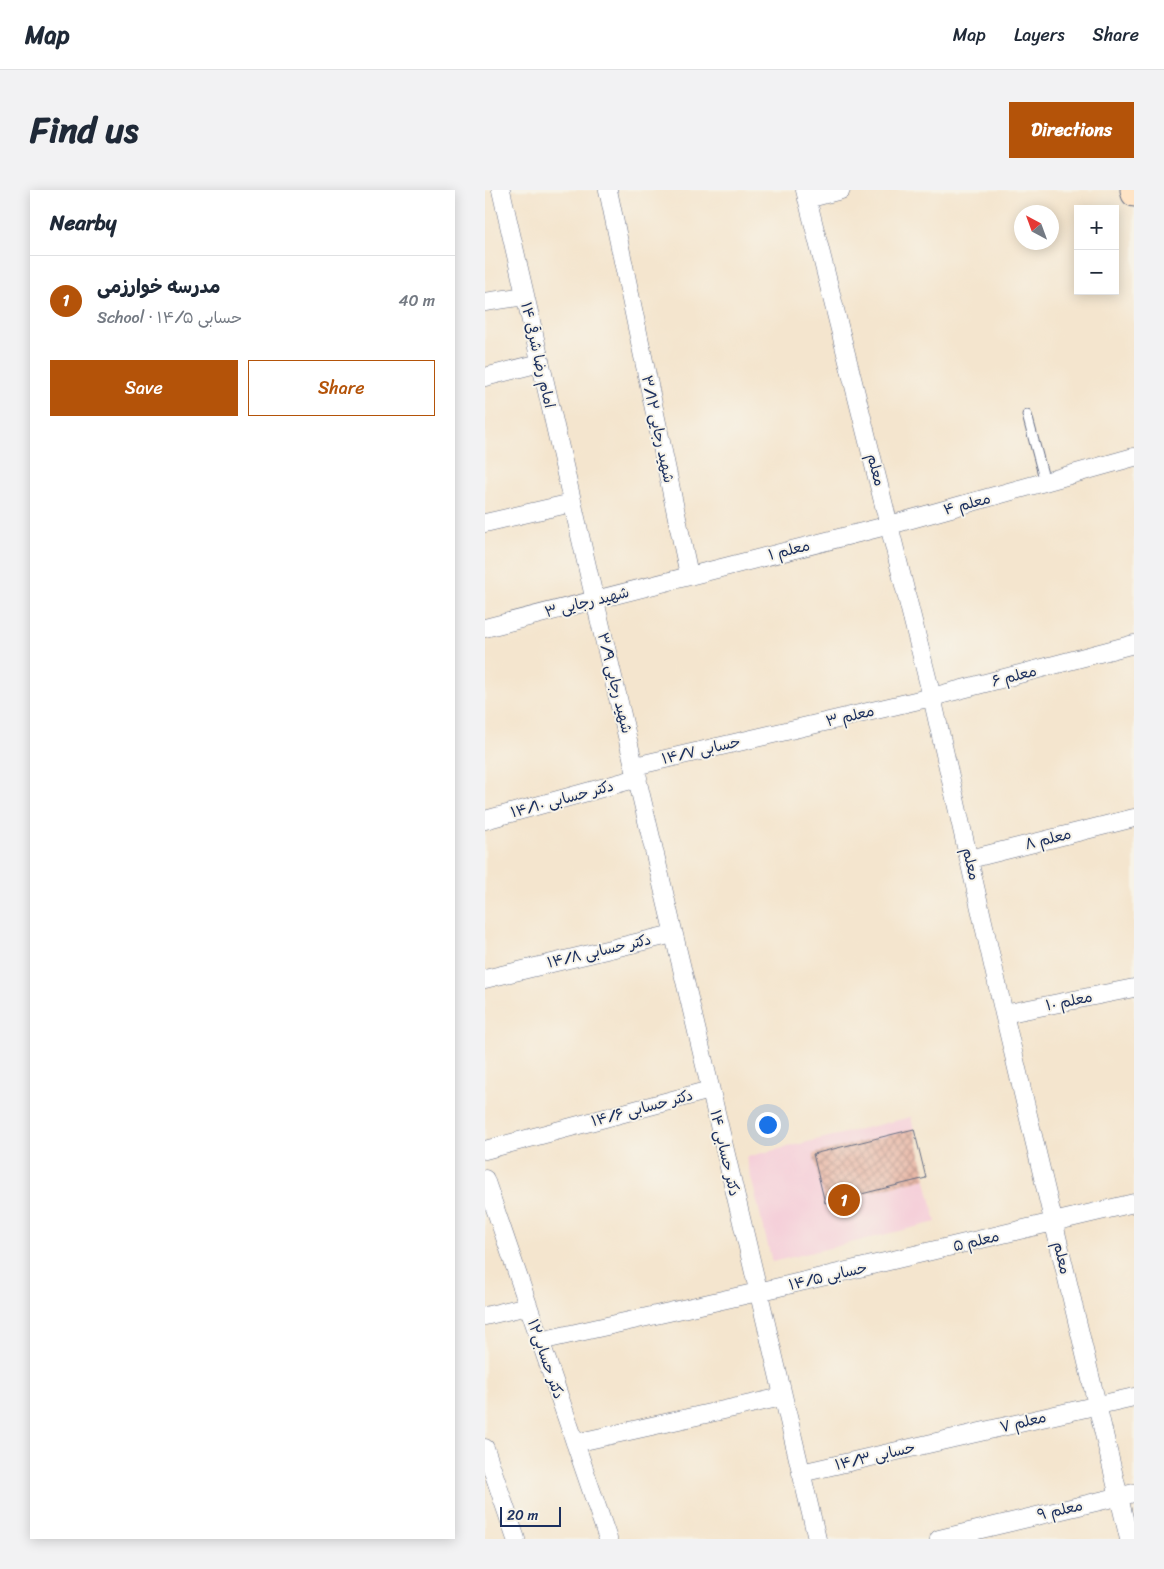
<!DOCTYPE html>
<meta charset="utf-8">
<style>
body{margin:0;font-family:Sriracha,"Playpen Sans Arabic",sans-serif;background:#f2f2f3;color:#1f2937}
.controls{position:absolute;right:15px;top:15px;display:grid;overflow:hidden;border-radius:0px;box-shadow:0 2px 12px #0003}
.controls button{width:45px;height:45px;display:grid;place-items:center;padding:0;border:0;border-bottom:1px solid #e0e1e3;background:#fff;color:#1f2937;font:25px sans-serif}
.compass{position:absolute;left:529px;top:15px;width:45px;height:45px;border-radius:50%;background:#fff;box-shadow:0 2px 12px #0003;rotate:319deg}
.scale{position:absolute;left:15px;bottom:12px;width:61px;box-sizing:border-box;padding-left:5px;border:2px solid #1b2f5e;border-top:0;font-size:14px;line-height:18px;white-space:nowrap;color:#1b2f5e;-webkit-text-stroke:4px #f7f3e8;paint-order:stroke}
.you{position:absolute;left:282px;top:934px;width:18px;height:18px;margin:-12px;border:4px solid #fff;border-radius:50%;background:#1a73e8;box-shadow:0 0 0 8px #1a73e833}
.badge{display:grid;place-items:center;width:32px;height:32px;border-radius:50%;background:#b45309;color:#fff;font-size:16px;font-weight:700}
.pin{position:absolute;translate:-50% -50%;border:2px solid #fff;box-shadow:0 1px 5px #0006}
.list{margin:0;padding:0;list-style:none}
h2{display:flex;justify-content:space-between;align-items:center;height:65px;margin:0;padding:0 20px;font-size:21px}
h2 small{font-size:16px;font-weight:400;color:#747a83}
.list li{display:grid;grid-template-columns:32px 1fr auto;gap:15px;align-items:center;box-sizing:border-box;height:90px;padding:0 20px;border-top:1px solid #e0e1e3}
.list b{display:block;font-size:19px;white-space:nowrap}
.list p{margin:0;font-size:16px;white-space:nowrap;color:#747a83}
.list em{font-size:16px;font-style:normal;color:#747a83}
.actions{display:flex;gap:10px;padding:15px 20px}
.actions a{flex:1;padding:11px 0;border:1px solid #b45309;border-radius:0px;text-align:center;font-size:18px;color:#b45309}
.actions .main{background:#b45309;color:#fff}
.map{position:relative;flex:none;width:649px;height:1349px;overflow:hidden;border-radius:0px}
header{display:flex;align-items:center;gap:30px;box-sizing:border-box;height:70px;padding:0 25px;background:#fff;border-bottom:1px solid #e0e1e3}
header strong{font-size:24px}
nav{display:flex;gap:28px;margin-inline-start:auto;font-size:18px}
.intro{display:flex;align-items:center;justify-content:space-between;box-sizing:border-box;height:120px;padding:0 30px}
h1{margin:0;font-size:35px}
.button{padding:12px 22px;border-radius:0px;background:#b45309;color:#fff;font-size:18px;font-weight:700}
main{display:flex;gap:30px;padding:0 30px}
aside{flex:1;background:#fff;border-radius:0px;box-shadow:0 2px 12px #0003}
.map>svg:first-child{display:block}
.built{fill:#f5cfd9}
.building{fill:url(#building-cross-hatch)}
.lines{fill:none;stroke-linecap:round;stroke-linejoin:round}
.lane-casing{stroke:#676f85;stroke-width:11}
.street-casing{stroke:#676f85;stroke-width:19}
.secondary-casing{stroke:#676f85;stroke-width:27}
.lane{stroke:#fff;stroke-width:9}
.street{stroke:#fff;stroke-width:18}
.secondary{stroke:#ffe4c6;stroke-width:25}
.labels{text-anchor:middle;stroke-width:4;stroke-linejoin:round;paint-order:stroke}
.street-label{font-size:15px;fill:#1b2f5e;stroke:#f7f3e8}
</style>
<header>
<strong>Map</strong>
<nav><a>Map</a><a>Layers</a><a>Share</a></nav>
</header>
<div class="intro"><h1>Find us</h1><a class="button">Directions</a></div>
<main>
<aside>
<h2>Nearby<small></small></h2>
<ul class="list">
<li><span class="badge">1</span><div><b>مدرسه خوارزمی</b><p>School · حسابی ۱۴/۵</p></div><em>40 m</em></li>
</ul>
<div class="actions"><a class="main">Save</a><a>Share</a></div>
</aside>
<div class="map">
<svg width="649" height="1349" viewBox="0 0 649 1349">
<defs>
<pattern id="building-cross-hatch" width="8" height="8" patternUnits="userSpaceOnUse" patternTransform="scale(1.25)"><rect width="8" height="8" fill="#e7b4a3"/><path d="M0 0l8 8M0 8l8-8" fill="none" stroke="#ba9388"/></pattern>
</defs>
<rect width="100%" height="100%" fill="#f7f3e8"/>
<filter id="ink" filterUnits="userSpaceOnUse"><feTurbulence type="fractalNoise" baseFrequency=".02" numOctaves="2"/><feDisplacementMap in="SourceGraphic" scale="10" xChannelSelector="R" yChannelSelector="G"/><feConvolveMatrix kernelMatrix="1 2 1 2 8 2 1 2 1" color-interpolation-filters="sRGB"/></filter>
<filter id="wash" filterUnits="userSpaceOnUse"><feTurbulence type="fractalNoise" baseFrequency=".0096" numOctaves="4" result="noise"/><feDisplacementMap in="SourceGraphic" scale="20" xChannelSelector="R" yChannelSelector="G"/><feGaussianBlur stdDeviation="1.12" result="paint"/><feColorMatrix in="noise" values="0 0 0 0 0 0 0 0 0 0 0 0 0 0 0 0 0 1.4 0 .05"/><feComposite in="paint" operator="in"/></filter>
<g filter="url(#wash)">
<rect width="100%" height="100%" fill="#f4e5ce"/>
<path class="built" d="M426,927L451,1032L287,1072L261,967Z"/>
<g id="blocks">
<path class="building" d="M429,939L441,988L340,1013L328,964Z"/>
</g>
</g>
<g filter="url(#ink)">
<use href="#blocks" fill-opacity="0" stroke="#676f85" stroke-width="1"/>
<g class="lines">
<g class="lane-casing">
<path id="lane" d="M542,225L560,292"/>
</g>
<g class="street-casing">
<path id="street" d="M16,0L110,411L332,1349
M123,0L204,385
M320,0L447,507L519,824L644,1349
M322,9L356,0
M0,112L40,106
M0,187L55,173
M0,333L87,313
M0,438L405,335L649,267
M150,576L447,507L649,454
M0,630L153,588
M485,669L649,628
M0,789L188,744
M519,824L649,798
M0,960L225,900
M0,989L123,1349
M0,1126L43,1116
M55,1151L273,1102L649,1013
M90,1253L297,1207
M0,1258L31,1349
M316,1283L649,1207
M454,1349L649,1303"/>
</g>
<g class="secondary-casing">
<path id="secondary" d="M648,0L649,4"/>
</g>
<use href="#lane" class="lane"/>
<use href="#street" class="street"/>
<use href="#secondary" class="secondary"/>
</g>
</g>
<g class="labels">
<g class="street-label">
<text transform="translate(53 165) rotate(77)" y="5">امام رضا شرقی ۱۴</text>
<text transform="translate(173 239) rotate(78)" y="5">شهید رجایی ۳/۱۲</text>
<text transform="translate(391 280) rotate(76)" y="5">معلم</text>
<text transform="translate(482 314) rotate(-15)" y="5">معلم ۴</text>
<text transform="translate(304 360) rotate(-14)" y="5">معلم ۱</text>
<text transform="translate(102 412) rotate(-14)" y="5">شهید رجایی ۳</text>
<text transform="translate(529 486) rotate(-14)" y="5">معلم ۶</text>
<text transform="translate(130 493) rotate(76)" y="5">شهید رجایی ۳/۹</text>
<text transform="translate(365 526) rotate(-13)" y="5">معلم ۳</text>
<text transform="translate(216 560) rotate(-13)" y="5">حسابی ۱۴/۷</text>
<text transform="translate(77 609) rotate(-15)" y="5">دکتر حسابی ۱۴/۱۰</text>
<text transform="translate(563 649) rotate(-14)" y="5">معلم ۸</text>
<text transform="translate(486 674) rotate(77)" y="5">معلم</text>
<text transform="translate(114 761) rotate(-13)" y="5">دکتر حسابی ۱۴/۸</text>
<text transform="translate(584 811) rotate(-11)" y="5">معلم ۱۰</text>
<text transform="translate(157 918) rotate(-15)" y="5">دکتر حسابی ۱۴/۶</text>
<text transform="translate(240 963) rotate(77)" y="5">دکتر حسابی ۱۴</text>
<text transform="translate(491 1051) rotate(-13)" y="5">معلم ۵</text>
<text transform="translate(577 1068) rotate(77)" y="5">معلم</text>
<text transform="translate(343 1086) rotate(-13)" y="5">حسابی ۱۴/۵</text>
<text transform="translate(61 1169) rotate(71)" y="5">دکتر حسابی۱۲</text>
<text transform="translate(538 1232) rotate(-13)" y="5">معلم ۷</text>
<text transform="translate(390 1266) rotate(-13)" y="5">حسابی ۱۴/۳</text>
<text transform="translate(575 1320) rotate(-13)" y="5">معلم ۹</text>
</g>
</g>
</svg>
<div class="controls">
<button>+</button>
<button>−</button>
</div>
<svg class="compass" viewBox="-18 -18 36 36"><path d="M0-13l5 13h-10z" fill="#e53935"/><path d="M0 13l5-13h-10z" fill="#747a83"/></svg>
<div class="scale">20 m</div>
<div class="you"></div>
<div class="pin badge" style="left:359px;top:1010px">1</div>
</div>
</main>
